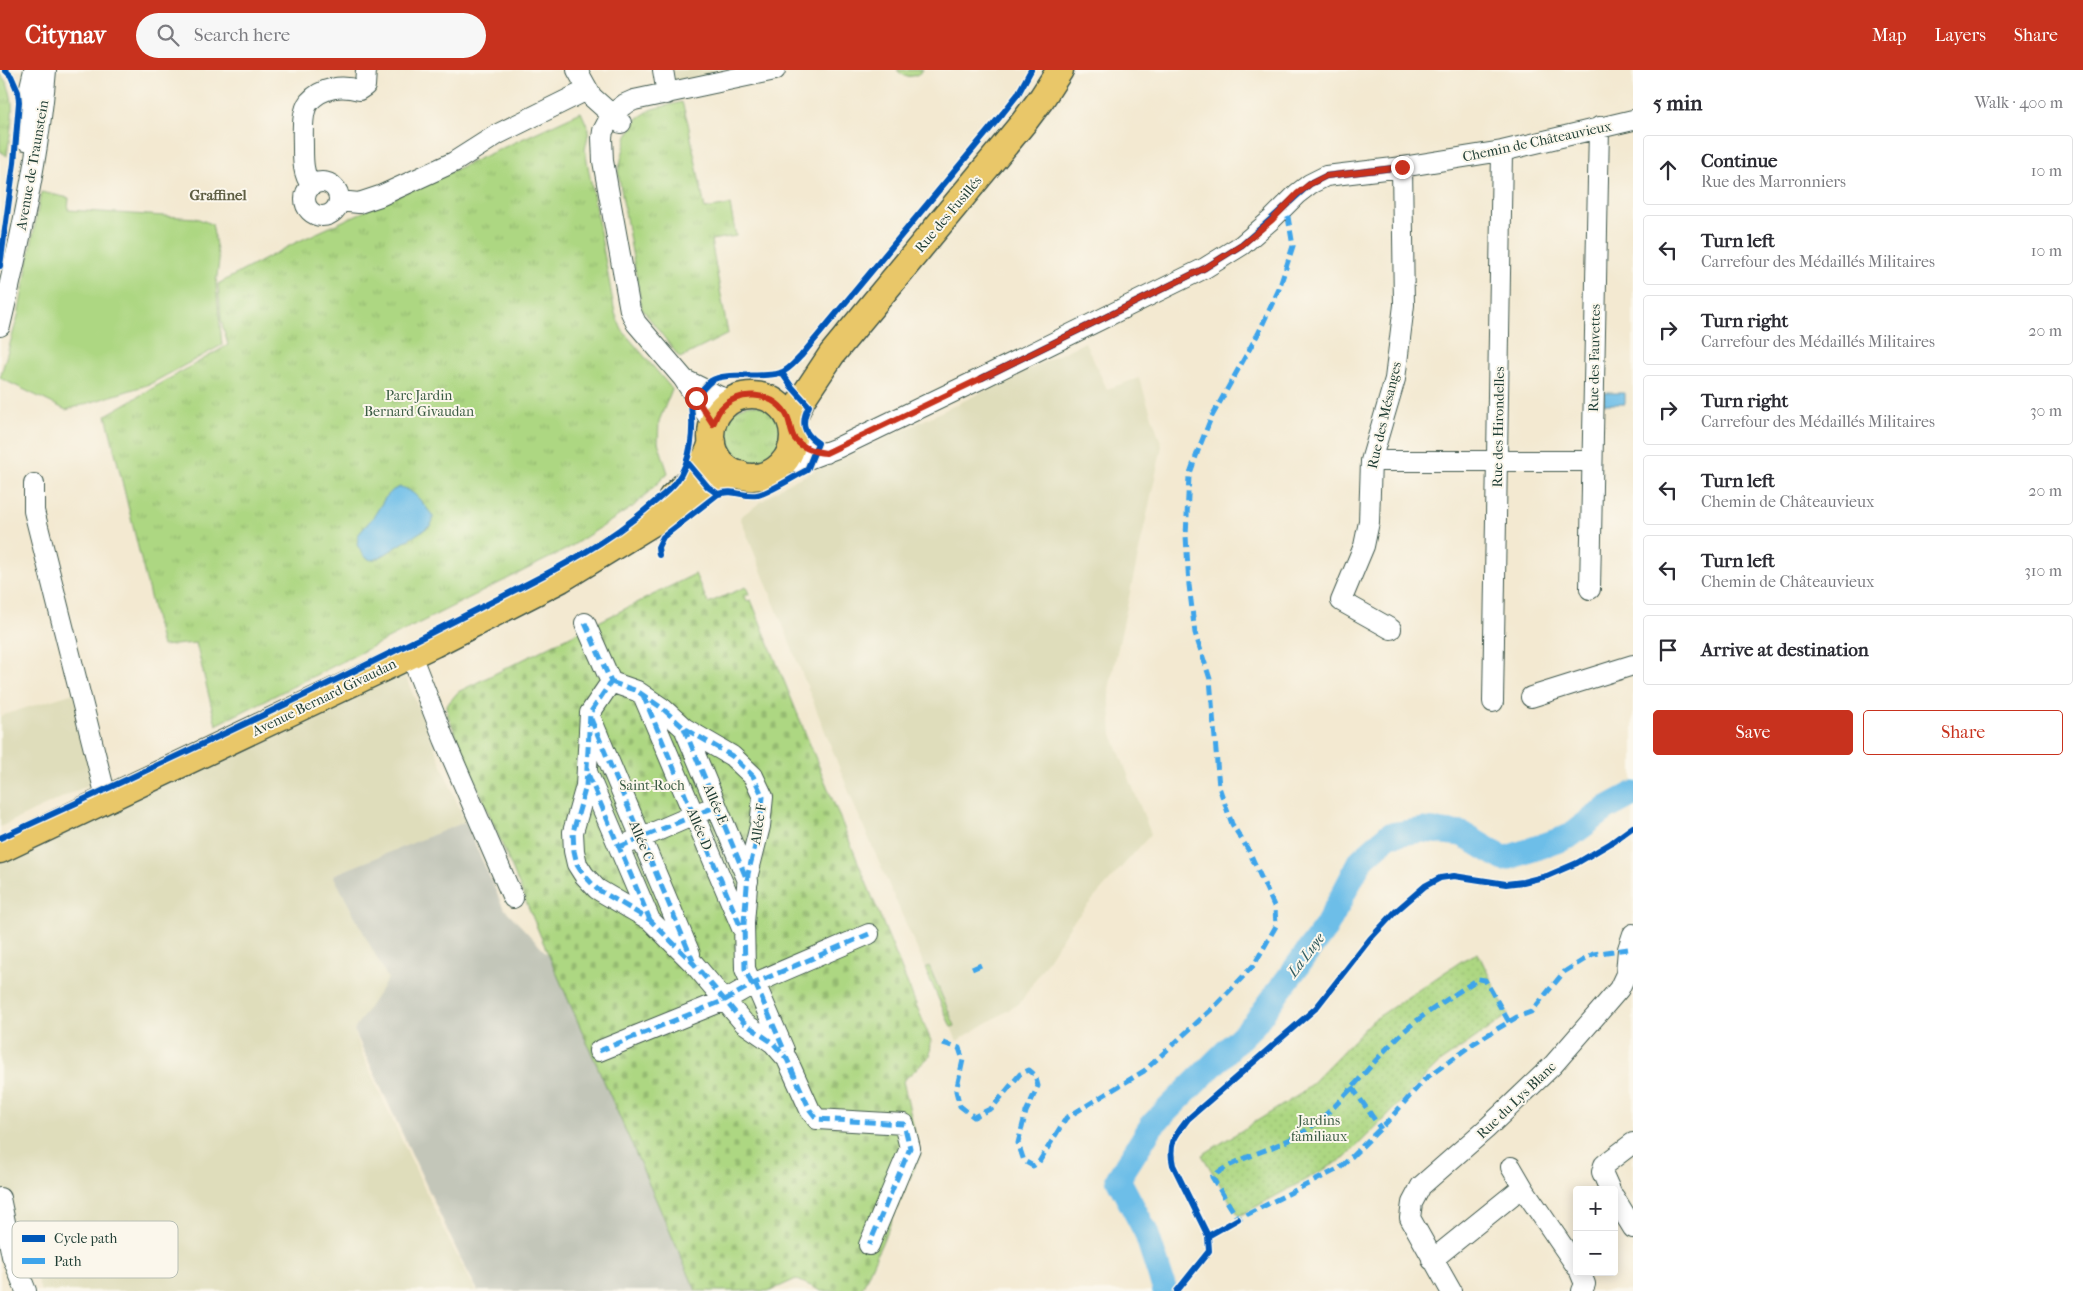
<!DOCTYPE html>
<meta charset="utf-8">
<style>
body{margin:0;font-family:"IM FELL French Canon",serif;background:#f7f7f7;color:#2b2b33}
.controls{position:absolute;right:15px;bottom:15px;display:grid;overflow:hidden;border-radius:5px;box-shadow:0 2px 12px #0003}
.controls button{width:45px;height:45px;display:grid;place-items:center;padding:0;border:0;border-bottom:1px solid #e1e1e2;background:#fff;color:#2b2b33;font:25px sans-serif}
.stop{position:absolute;width:15px;height:15px;margin:-11px;border:4px solid #c8321e;border-radius:50%;background:#fff}
.stop.end{background:#c8321e;border-color:#fff;box-shadow:0 1px 5px #0008}
.list{margin:0;padding:0;list-style:none}
h2{display:flex;justify-content:space-between;align-items:center;height:65px;margin:0;padding:0 20px;font-size:21px}
h2 small{font-size:16px;font-weight:400;color:#7c7c81}
.list li{display:grid;grid-template-columns:32px 1fr auto;gap:15px;align-items:center;box-sizing:border-box;height:70px;margin:0 10px 10px;padding:0 10px;border:1px solid #e1e1e2;border-radius:5px}
.list b{display:block;font-size:19px;white-space:nowrap}
.list p{margin:0;font-size:16px;white-space:nowrap;color:#7c7c81}
.list em{font-size:16px;font-style:normal;color:#7c7c81}
.actions{display:flex;gap:10px;padding:15px 20px}
.actions a{flex:1;padding:11px 0;border:1px solid #c8321e;border-radius:5px;text-align:center;font-size:18px;color:#c8321e}
.actions .main{background:#c8321e;color:#fff}
.icon{flex:none;width:28px;height:28px;fill:none;stroke:currentColor;stroke-width:2;stroke-linecap:round;stroke-linejoin:round}
.map{position:relative;flex:none;width:1633px;height:1221px;overflow:hidden}
header{display:flex;align-items:center;gap:30px;box-sizing:border-box;height:70px;padding:0 25px;background:#c8321e;color:#fff}
header strong{font-size:24px}
nav{display:flex;gap:28px;margin-inline-start:auto;font-size:18px}
.search{width:350px;height:45px;background:#f7f7f7;display:flex;align-items:center;gap:12px;box-sizing:border-box;padding:0 18px;border-radius:28px;color:#7c7c81;font-size:19px}
main{display:flex}
aside{flex:1;background:#fff}
.map>svg:first-child{display:block}
.built{fill:#dfddbb}
.industrial{fill:#c3c6b9}
.grass{fill:url(#grass-tufts);stroke:#668a5b}
.cemetery{fill:url(#cemetery-stones);stroke:#668a5b}
.garden{fill:url(#garden-dots);stroke:#668a5b}
.pitch{fill:#add782;stroke:#668a5b}
.water{fill:#6dbee8;stroke:#467e8e}
.lines{fill:none;stroke-linecap:round;stroke-linejoin:round}
.river{stroke:#6dbee8;stroke-width:25}
.minor-casing{stroke:#3f574c;stroke-width:22}
.major-casing{stroke:#3f574c;stroke-width:29}
.minor{stroke:#fff;stroke-width:20}
.major{stroke:#e9c769;stroke-width:26}
.quiet{stroke:#3da4eb;stroke-width:5;stroke-dasharray:10 5;stroke-linecap:butt}
.cycleway-casing{stroke:#fbf7ec;stroke-width:9}
.cycleway{stroke:#0057b8;stroke-width:6}
.route{stroke:#c8321e;stroke-width:6}
.labels{text-anchor:middle;stroke-width:4;stroke-linejoin:round;paint-order:stroke}
.street-label{font-size:14px;fill:#1f3d34;stroke:#fbf7ec}
.park-label{font-size:14px;fill:#3b5c44;stroke:#fbf7ec}
.neighbourhood-label{font-size:15px;font-weight:bold;fill:#5f5f44;stroke:#fbf7ec}
.water-label{font-size:15px;font-style:italic;fill:#325d61;stroke:#fbf7ec}
.key{fill:#fbf7ec;stroke:#b9bfb5;stroke-width:1}
.key-label{font-size:14px;fill:#1f3d34}
</style>
<header>
<strong>Citynav</strong>
<div class="search"><svg class="icon" aria-label="search" viewBox="0 0 24 24"><circle cx="10" cy="10" r="6"/><path d="M15 15l6 6"/></svg>Search here</div>
<nav><a>Map</a><a>Layers</a><a>Share</a></nav>
</header>
<main>
<div class="map">
<svg width="1633" height="1221" viewBox="0 0 1633 1221">
<defs>
<pattern id="grass-tufts" width="24" height="20" patternUnits="userSpaceOnUse" patternTransform="scale(1.25)"><rect width="24" height="20" fill="#add782"/><path d="M3 7l-1-3M5 7V3M7 7l1-3M15 17l-1-3M17 17v-4M19 17l1-3" fill="none" stroke="#94b971"/></pattern>
<pattern id="cemetery-stones" width="16" height="16" patternUnits="userSpaceOnUse" patternTransform="scale(1.25)"><rect width="16" height="16" fill="#add782"/><path d="M2 7V4a2 2 0 0 1 4 0v3zM10 15v-3a2 2 0 0 1 4 0v3z" fill="#94b971"/></pattern>
<pattern id="garden-dots" width="8" height="8" patternUnits="userSpaceOnUse" patternTransform="scale(1.25)"><rect width="8" height="8" fill="#add782"/><path d="M2 2h.1M6 6h.1" fill="none" stroke="#94b971" stroke-width="1.8" stroke-linecap="round"/></pattern>
</defs>
<rect width="100%" height="100%" fill="#fbf7ec"/>
<filter id="ink" filterUnits="userSpaceOnUse"><feTurbulence type="fractalNoise" baseFrequency=".02" numOctaves="2"/><feDisplacementMap in="SourceGraphic" scale="10" xChannelSelector="R" yChannelSelector="G"/><feConvolveMatrix kernelMatrix="1 2 1 2 8 2 1 2 1" color-interpolation-filters="sRGB"/></filter>
<filter id="wash" filterUnits="userSpaceOnUse"><feTurbulence type="fractalNoise" baseFrequency=".0096" numOctaves="4" result="noise"/><feDisplacementMap in="SourceGraphic" scale="20" xChannelSelector="R" yChannelSelector="G"/><feGaussianBlur stdDeviation="1.12" result="paint"/><feColorMatrix in="noise" values="0 0 0 0 0 0 0 0 0 0 0 0 0 0 0 0 0 1.4 0 .05"/><feComposite in="paint" operator="in"/></filter>
<g filter="url(#wash)">
<rect width="100%" height="100%" fill="#f3e9d1"/>
<path class="built" d="M672,0H733L675,12Z
M1085,272L1107,319L1139,308L1162,376L1109,619L1112,664L1151,764L1071,854L1020,933L957,971L855,737L740,447L786,414L912,356Z
M403,600L465,752L333,805L389,909L354,960L364,989L397,1060L449,1171L476,1221H41L26,1179L0,1190V790L223,680L227,689Z
M74,623L97,711L0,757V646Z"/>
<path class="industrial" d="M465,752L503,837L549,886L696,1221H478L459,1185L354,960L388,909L333,805Z"/>
<path class="grass" d="M897,0H923C915,8 905,9 897,0Z
M0,4C20,24 10,60 7,86L0,81Z
M682,32L688,53L705,139L730,135L736,166L711,170L728,264L680,288L642,239L618,102L627,66L638,48L652,39Z
M581,42L589,60L585,80L615,243L622,260L672,319L659,351L658,372L668,403L634,436L567,479L216,655L196,573L162,576L106,345L228,275L221,250L218,214L295,173Z
M722 365a30 30 0 1 1 60 0a30 30 0 1 1-60 0Z
M929,896L955,956L951,957L925,898Z"/>
<path class="cemetery" d="M695,504L708,533L746,517L749,524L745,526L747,531L751,530L931,971L930,986L903,1011L920,1085L861,1221H821L796,1209L770,1221H696L549,886L448,646L447,635L458,622Z"/>
<path class="garden" d="M1478,883L1508,945L1439,993L1345,1088L1239,1146L1202,1085L1302,1023L1372,951L1463,890Z"/>
<path class="pitch" d="M41,122L69,128L68,140L196,148L212,154L219,191L216,214L222,275L150,314L66,340L0,308L18,246Z"/>
<path class="water" d="M1604,323H1625V334H1604Z
M400,417C414,419 424,435 433,446V451L430,456L379,488L371,490L365,487L357,475L358,465L374,446L385,428L393,420Z"/>
<g class="lines">
<path class="river" d="M1165,1221L1146,1162L1118,1109L1152,1055L1255,953L1326,857L1361,790L1389,765L1424,760L1462,764L1504,789L1568,767L1607,738L1633,724"/>
</g>
</g>
<g filter="url(#ink)">
<g class="lines">
<g class="minor-casing">
<path id="minor" d="M577,0L592,27L621,53
M663,0L667,24
M26,70L30,17L34,0
M305 129a17 17 0 1 1 34 0a17 17 0 1 1-34 0Z
M311,115C303,104 303,91 303,78C303,65 301,42 309,32C322,17 342,15 359,20L365,16L366,0
M339,131L359,133L380,126L454,92L498,64L587,20
M0,256C20,171 39,86 46,0
M685,310L718,326L731,330
M713,354L683,308L636,253L630,240L603,91L602,68L603,61L612,44L625,34L634,30L775,0
M793,367L814,382L826,383
M1371,391H1592
M783,392L803,391L837,378L982,308L1205,198L1242,175L1272,149L1297,124L1310,114L1326,106L1402,97L1502,81L1633,50
M34,414V441L107,731
M1590,519L1599,57
M585,553L611,612L590,643L586,716L573,762L574,781L577,794L584,805L597,819L650,850L694,894L744,953L773,973L787,989L810,1040L817,1049L904,1054L910,1078L869,1175
M1391,559L1341,531L1364,476L1369,452L1371,391L1395,309L1404,235L1402,97
M411,585L444,669L513,828
M611,612L637,621L662,638L684,658L732,686L753,706L763,727L760,756L748,804L744,853L745,899L752,915
M643,625L742,858
M1531,627L1633,595
M1493,632L1502,81
M592,651L690,884
M684,658L748,811
M587,702L650,850
M629,773L706,740
M755,913L784,980
M599,981L725,930L755,913L869,864
M1511,1097L1525,1121
M1610,1120L1602,1102L1604,1095L1633,1073
M1614,1127L1633,1158
M0,1128L12,1186L26,1221
M1432,1190L1515,1123L1525,1121L1577,1197
M1580,1202L1585,1214L1582,1221
M1451,1221L1410,1148L1412,1133L1421,1116L1486,1059L1553,995L1607,933L1619,919L1626,904L1628,879L1633,864"/>
</g>
<g class="major-casing">
<path id="major" d="M711 366a41 41 0 1 1 82 0a41 41 0 1 1-82 0Z
M791,353L802,329L832,284L1024,52L1042,28L1060,0
M672,427C690,411 705,396 712,372
M0,780L434,574L561,509L672,441L696,423L725,408L740,404"/>
</g>
<use href="#minor" class="minor"/>
<use href="#major" class="major"/>
<path class="quiet" d="M585,553L611,612L590,643L586,716L573,762L574,781L577,794L584,805L597,819L650,850L694,894L744,953L773,973L787,989L810,1040L817,1049L904,1054L910,1078L869,1175
M611,612L637,621L662,638L684,658L732,686L753,706L763,727L760,756L748,804L744,853L745,899L752,915
M643,625L742,860
M591,649L693,891
M684,658L747,810
M588,704L650,850
M619,777L717,736
M972,899L981,895
M755,913L785,982
M1509,952L1485,910L1478,909C1453,926 1419,946 1398,967C1368,996 1344,1032 1311,1057C1281,1079 1241,1084 1212,1107L1238,1149L1340,1098L1387,1052L1425,1009L1474,973L1517,947L1531,942L1564,902L1593,884L1628,879
M943,973L959,978L963,990L956,1021L960,1036L974,1047L992,1038L1020,1004L1029,1000L1035,1005L1038,1016L1026,1042L1018,1073L1024,1091L1033,1096L1039,1092L1066,1048L1144,1001L1215,936L1254,895L1276,856L1275,838L1249,781L1232,754L1219,717L1210,609L1195,563L1189,515L1186,466L1189,406L1199,378L1211,348L1259,262L1279,219L1293,176L1288,147L1284,138
M599,981L725,930L755,913L869,864
M1352,1017L1381,1059"/>
<g class="cycleway-casing">
<path id="cycleway" d="M0,196L14,93L19,32L18,22L11,6L5,0
M982,308L1205,198L1242,175L1310,114L1326,106L1402,97
M687,392L708,417L718,424C735,419 742,427 757,425C767,424 795,406 807,400L818,373C802,363 801,351 809,336L791,316L782,303
M659,485L658,477L663,467L718,424
M0,768C160,695 319,620 476,540C536,509 599,481 651,435C659,428 669,421 676,412C692,391 694,360 691,335C697,327 703,317 711,311C725,301 762,309 780,303C788,301 795,292 801,286L1003,43L1018,24L1031,0
M1208,1166L1173,1095C1168,1073 1175,1066 1188,1049L1316,938L1370,869L1395,842L1425,816L1440,808L1454,806L1506,814L1523,812L1547,806L1577,793L1611,773L1633,757
M1177,1221L1209,1181L1208,1166L1238,1149"/>
</g>
<use href="#cycleway" class="cycleway"/>
</g>
</g>
<g class="lines" filter="url(#ink)">
<path class="route" d="M696,328L713,354C715,350 717,344 720,340C737,319 772,321 786,344C791,352 790,363 795,369C803,379 814,382 826,383L982,308L1205,198L1242,175L1272,150L1297,124L1310,114L1326,106L1402,97"/>
</g>
<g class="labels">
<g class="street-label">
<text transform="translate(1537 71) rotate(-12)" y="5">Chemin de Châteauvieux</text>
<text transform="translate(32 95) rotate(-80)" y="5">Avenue de Traunstein</text>
<text transform="translate(948 144) rotate(-50)" y="5">Rue des Fusillés</text>
<text transform="translate(1594 288) rotate(-89)" y="5">Rue des Fauvettes</text>
<text transform="translate(1384 345) rotate(-77)" y="5">Rue des Mésanges</text>
<text transform="translate(1498 357) rotate(-89)" y="5">Rue des Hirondelles</text>
<text transform="translate(324 627) rotate(-26)" y="5">Avenue Bernard Givaudan</text>
<text transform="translate(716 734) rotate(67)" y="5">Allée E</text>
<text transform="translate(758 754) rotate(-81)" y="5">Allée F</text>
<text transform="translate(700 759) rotate(67)" y="5">Allée D</text>
<text transform="translate(642 771) rotate(67)" y="5">Allée C</text>
<text transform="translate(1516 1030) rotate(-44)" y="5">Rue du Lys Blanc</text>
</g>
<g class="park-label">
<text x="419" y="330">Parc Jardin<tspan x="419" dy="16">Bernard Givaudan</tspan></text>
<text x="652" y="720">Saint-Roch</text>
<text x="1319" y="1055">Jardins<tspan x="1319" dy="16">familiaux</tspan></text>
</g>
<g class="neighbourhood-label">
<text x="218" y="130">Graffinel</text>
</g>
<g class="water-label">
<text transform="translate(1306 885) rotate(-53)" y="5">La Luye</text>
</g>
</g>
<rect x="12" y="1151" width="166" height="57" rx="8" class="key"/>
<rect x="22" y="1165" width="23" height="7" fill="#0057b8"/>
<rect x="22" y="1188" width="23" height="6" fill="#3da4eb"/>
<g class="key-label">
<text x="54" y="1173">Cycle path</text>
<text x="54" y="1196">Path</text>
</g>
</svg>
<div class="controls">
<button>+</button>
<button>−</button>
</div>
<div class="stop" style="left:696px;top:328px"></div>
<div class="stop end" style="left:1402px;top:97px"></div>
</div>
<aside>
<h2>5 min<small>Walk · 400 m</small></h2>
<ul class="list">
<li><svg class="icon" aria-label="ahead" viewBox="0 0 24 24"><path d="M12 20V5M6 11l6-6 6 6"/></svg><div><b>Continue</b><p>Rue des Marronniers</p></div><em>10 m</em></li>
<li><svg class="icon" aria-label="left" viewBox="0 0 24 24"><path d="M17 20v-9H6M10 6l-5 5 5 5"/></svg><div><b>Turn left</b><p>Carrefour des Médaillés Militaires</p></div><em>10 m</em></li>
<li><svg class="icon" aria-label="right" viewBox="0 0 24 24"><path d="M7 20v-9h11M14 6l5 5-5 5"/></svg><div><b>Turn right</b><p>Carrefour des Médaillés Militaires</p></div><em>20 m</em></li>
<li><svg class="icon" aria-label="right" viewBox="0 0 24 24"><path d="M7 20v-9h11M14 6l5 5-5 5"/></svg><div><b>Turn right</b><p>Carrefour des Médaillés Militaires</p></div><em>30 m</em></li>
<li><svg class="icon" aria-label="left" viewBox="0 0 24 24"><path d="M17 20v-9H6M10 6l-5 5 5 5"/></svg><div><b>Turn left</b><p>Chemin de Châteauvieux</p></div><em>20 m</em></li>
<li><svg class="icon" aria-label="left" viewBox="0 0 24 24"><path d="M17 20v-9H6M10 6l-5 5 5 5"/></svg><div><b>Turn left</b><p>Chemin de Châteauvieux</p></div><em>310 m</em></li>
<li><svg class="icon" aria-label="arrive" viewBox="0 0 24 24"><path d="M6 21V4h12l-3 4 3 4H6"/></svg><div><b>Arrive at destination</b></div></li>
</ul>
<div class="actions"><a class="main">Save</a><a>Share</a></div>
</aside>
</main>
